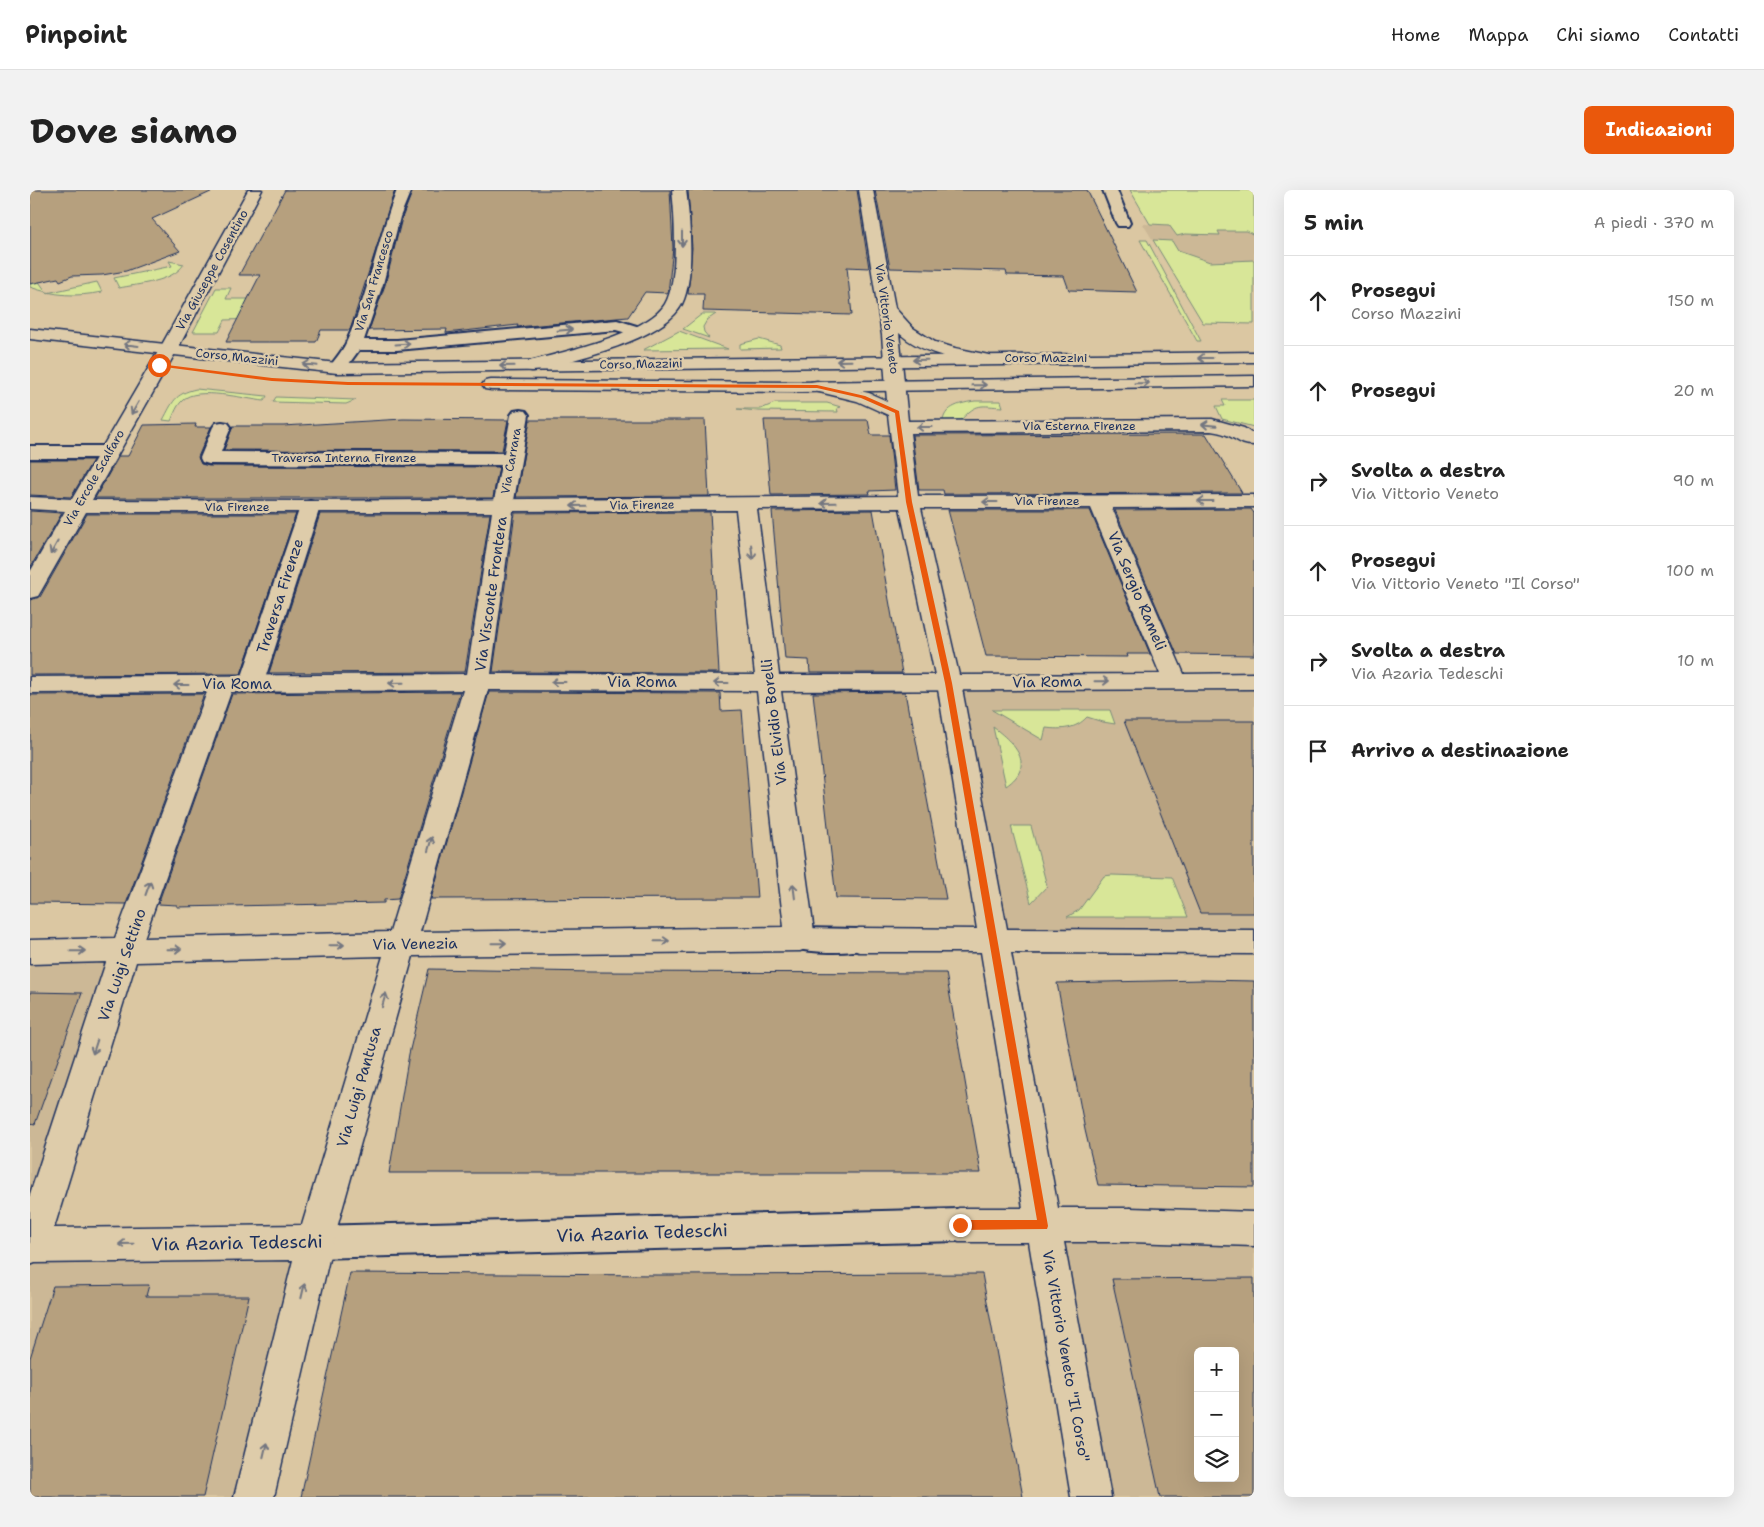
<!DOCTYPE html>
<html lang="it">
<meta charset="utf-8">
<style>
body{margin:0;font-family:"Shantell Sans",sans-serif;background:#f2f2f2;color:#222}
.controls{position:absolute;right:15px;bottom:15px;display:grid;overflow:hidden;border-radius:8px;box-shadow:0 5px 20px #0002}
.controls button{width:45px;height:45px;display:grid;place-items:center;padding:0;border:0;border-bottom:1px solid #e0e0e0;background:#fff;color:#222;font:25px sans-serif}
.stop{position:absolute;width:15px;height:15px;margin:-11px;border:4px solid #ea580c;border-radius:50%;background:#fff}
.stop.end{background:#ea580c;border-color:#fff;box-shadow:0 1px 5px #0008}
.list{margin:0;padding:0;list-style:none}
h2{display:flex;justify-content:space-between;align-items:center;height:65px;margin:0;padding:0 20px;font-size:21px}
h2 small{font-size:16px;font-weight:400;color:#767676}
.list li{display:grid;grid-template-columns:32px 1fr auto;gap:15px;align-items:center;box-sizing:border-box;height:90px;padding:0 20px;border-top:1px solid #e0e0e0}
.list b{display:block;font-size:19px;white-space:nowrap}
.list p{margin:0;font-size:16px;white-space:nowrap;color:#767676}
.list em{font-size:16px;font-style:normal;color:#767676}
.icon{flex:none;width:28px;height:28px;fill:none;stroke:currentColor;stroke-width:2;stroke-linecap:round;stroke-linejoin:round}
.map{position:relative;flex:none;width:1224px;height:1307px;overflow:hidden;border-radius:8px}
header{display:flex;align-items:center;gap:30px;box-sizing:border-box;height:70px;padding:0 25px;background:#fff;border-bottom:1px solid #e0e0e0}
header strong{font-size:24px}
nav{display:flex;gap:28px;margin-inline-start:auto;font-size:18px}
.intro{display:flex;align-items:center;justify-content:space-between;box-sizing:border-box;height:120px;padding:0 30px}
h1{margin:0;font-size:35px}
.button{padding:12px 22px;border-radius:8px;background:#ea580c;color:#fff;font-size:18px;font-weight:700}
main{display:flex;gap:30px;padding:0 30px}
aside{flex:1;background:#fff;border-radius:8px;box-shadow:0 5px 20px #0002}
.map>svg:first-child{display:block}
.built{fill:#ccb896;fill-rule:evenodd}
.green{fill:#d8e698;stroke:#7a8a7b}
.building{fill:#b6a07e;stroke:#1b2f5e;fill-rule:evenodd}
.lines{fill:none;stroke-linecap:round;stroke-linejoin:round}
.service-casing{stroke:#1b2f5e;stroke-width:4}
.pedestrian-casing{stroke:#1b2f5e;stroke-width:3}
.minor-casing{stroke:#1b2f5e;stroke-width:3}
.tertiary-casing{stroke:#1b2f5e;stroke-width:3}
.service{fill:#deccaa;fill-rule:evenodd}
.pedestrian{fill:#deccaa;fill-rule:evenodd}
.minor{fill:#deccaa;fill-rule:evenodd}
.tertiary{fill:#deccaa;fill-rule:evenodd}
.oneway{stroke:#737680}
.route{fill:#ea580c}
.labels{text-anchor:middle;stroke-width:5;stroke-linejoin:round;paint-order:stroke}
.far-street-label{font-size:12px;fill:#1b2f5e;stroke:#deccaa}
.street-label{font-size:15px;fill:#1b2f5e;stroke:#deccaa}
.near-street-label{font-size:18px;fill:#1b2f5e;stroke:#deccaa}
</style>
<header>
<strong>Pinpoint</strong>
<nav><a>Home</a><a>Mappa</a><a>Chi siamo</a><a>Contatti</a></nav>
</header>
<div class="intro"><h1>Dove siamo</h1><a class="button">Indicazioni</a></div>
<main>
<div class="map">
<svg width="1224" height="1307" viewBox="0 0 1224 1307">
<rect width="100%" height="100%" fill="#dbc7a2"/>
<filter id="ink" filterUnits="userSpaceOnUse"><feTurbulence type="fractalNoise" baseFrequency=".02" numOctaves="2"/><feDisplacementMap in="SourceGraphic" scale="10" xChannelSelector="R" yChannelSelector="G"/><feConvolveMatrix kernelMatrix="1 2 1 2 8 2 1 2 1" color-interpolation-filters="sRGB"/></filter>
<g filter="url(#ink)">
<path class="built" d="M1113,34L1224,37V134L1173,133Z
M1224,491V752L964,750L919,493Z
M95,760L1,1056L285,1052L224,1307H0V762Z
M1013,1035L1224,1039V1307H1061ZM1168,1161H1205V1288H1168Z"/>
<path class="green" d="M1100,0H1224V45L1217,41H1188L1190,45L1155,44L1147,46L1139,35L1120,34Z
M1110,50H1117L1171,151H1167Z
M1123,50L1142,51L1148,61L1180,72L1224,70V134L1173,133Z
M139,71L154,74C143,92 108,94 89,98L84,88L142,76Z
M0,79L17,103L67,92L72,102C46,107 25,106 0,97Z
M186,98H201L196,109H234L225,129L195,130L189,142H163Z
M672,124H686L677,130L673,137L674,142L679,148L653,139Z
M649,141L698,159L613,160Z
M729,149L750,155L751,158L710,159V154Z
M166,199L237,206L234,211C216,209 166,196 153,210C147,215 144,224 141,231L133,230C143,212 144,204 166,199Z
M246,207L326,210L316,214L243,212Z
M1192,210H1224V237L1192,229L1186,216H1195Z
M945,211H971L973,217C951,216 947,212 931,230L913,231C915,216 932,213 945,211Z
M745,213H797L811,217L807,218L808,222L728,221L707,219H731Z
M962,520H1080L1085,534L1073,532L1057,527C1046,539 1032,540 1016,538L1013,550Z
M963,537C984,553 1007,575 976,596Z
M981,636H1001L1017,696L1001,713Z
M1082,685L1142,687L1158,727H1037L1049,720L1074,686Z"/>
<path class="building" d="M0,0H185L122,29L150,61L96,81L72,85L42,86L30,91L28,88L0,94Z
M255,0H365L322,134L320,140H291L286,152H196L230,85H209Z
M383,0H640L643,58L638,103L615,102L598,127L487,137L488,135L416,143L417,139L339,140L355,95L372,28Z
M658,0H827L839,78L817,77L822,125L673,121L674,104H658L662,58Z
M845,0H1057L1107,102L1039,100L1034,86L977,85L976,81L860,78Z
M373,229L478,230L472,261L194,260L203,236H253Z
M500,230H675L679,306L486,307Z
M734,230H838L841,245H859L865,300L839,301L840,304L741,305Z
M166,234L165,237H181L168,267L171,274L179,276L469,277L463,308H65L89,266H98L114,235Z
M1176,244L1212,303L914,304L913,300H889L882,245Z
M0,270H63L41,307L0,305Z
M1221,319L1224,323V465L1147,464L1085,320Z
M843,320L872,483H780L779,470L755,469L742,321Z
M918,320H1060L1120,464H1097L1098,467L956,466Z
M0,321L32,323L0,378Z
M680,322L689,483L463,482L485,323Z
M57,324H266L211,484L0,485V410L10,407Z
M290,324H460L435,482L239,483Z
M430,502L368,709L354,710V713L147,717V715L128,714L202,504Z
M459,502L690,503L691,521L712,520L727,708L401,709Z
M875,502L879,524H881L916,709L806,708L783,503Z
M174,504L96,714L0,713V505Z
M1094,531H1224V723H1170Z
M399,779L562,782L916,783L951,983H359L379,864Z
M1172,790L1224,791V997L1068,995L1055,940L1027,793Z
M0,802L52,803L5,934L0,933Z
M320,1083L630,1085L952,1084L993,1307H271Z
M1224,1088V1307H1130L1082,1089ZM1168,1161H1205V1288H1168Z
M119,1095L116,1106H219L173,1307H0V1168L23,1096Z"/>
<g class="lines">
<g class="service-casing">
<path id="service" d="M367,0H381L370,27L353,94L334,150H367L587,130L613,138L615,141L613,144L607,146L586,140L367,160H329L313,182H301L299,178C304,170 312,162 316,153C339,104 347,50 367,0Z
M1073,0H1087L1100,33L1098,36H1088L1086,33Z
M490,220L496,221L499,225L483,316L480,320L473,322L466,320L463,316L471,275L179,274L172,272L170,268L183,237L186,233L192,232L198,233L201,237L191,262L474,263L481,225L484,221Z
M0,256H79L86,258L88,262L86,266L79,268H0Z
M280,311L287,313L290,317L233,495L229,500L221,503L213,500L209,495L270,317L273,313Z
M770,738L829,739L839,742L843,750L839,758C820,764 779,763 760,757L756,749L760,741Z
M929,1019L941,1024L946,1035L941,1046L929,1051L285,1068L273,1064L268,1052L273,1040L285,1036Z"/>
</g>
<g class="pedestrian-casing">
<path id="pedestrian" d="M919,485L928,487L931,493L977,739L1224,740V764L981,763L1028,1018H1100L1112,1023L1118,1035L1112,1047L1100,1052H1034L1081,1307H1041L999,1052H929L917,1047L911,1035L917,1023L929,1018H993L951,762H829L819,758L814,750L819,742L829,738L947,739L907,493L910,487Z"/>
</g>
<g class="minor-casing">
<path id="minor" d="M218,0H232L147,160L62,310L280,311L868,306L858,225L827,211L781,200L778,196L781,192L787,191L839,203L857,211L852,145L829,0H843L865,118L883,138L905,152L925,158L959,165L962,169L959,173L953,174C924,169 892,164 869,143L878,231L1182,229L1214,238L1221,243H1224V255C1213,255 1210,252 1201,247C1196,244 1188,242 1181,241L880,243L888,306L1224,305V317L1082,318L1154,484L1224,483V499L751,501L785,749L780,757L770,761L383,766L303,1052L244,1307H204L263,1070L5,1073L0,1075V1004L76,772L0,774V750L85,748L177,502L0,503V487L437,484L462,322H56L11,401L8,406L0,408V382L35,321L0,319V307L42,309L129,160ZM870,318L905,485H749L727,319ZM891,318H1061L1130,484L929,485ZM706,320L725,485L461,484L483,321ZM433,500L360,742L114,748L201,502ZM458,500L727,501L754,737L390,742ZM353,766L272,1035L24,1038L106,772Z
M642,0H656C660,29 665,88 652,114C634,150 545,169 508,180L502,181L496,180L493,176L496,172C529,163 617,144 635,114C649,91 645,26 642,0Z
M1100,1018L1224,1022V1056L1100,1052L1088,1047L1082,1035L1088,1023Z"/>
</g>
<g class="tertiary-casing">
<path id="tertiary" d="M0,139L307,173L1224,162V172L307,183L0,149Z
M1224,186V196L769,202L461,200L455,199L452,195L455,191L461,190L769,192Z"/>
</g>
<use href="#service" class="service"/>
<use href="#pedestrian" class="pedestrian"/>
<use href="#minor" class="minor"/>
<use href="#tertiary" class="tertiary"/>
</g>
<defs><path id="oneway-shaft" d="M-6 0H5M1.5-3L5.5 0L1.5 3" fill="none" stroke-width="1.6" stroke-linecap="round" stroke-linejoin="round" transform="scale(1.25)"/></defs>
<g class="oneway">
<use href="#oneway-shaft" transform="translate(652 49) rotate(90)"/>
<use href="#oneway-shaft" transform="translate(535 140) rotate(-5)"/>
<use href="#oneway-shaft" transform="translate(373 154) rotate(-4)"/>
<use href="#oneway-shaft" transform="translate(101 155) rotate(-173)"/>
<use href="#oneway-shaft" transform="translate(1175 168) rotate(180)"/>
<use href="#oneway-shaft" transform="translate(890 170) rotate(179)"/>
<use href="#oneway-shaft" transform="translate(814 171) rotate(179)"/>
<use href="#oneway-shaft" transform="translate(280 175) rotate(-174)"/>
<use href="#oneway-shaft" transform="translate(477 176) rotate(179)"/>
<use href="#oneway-shaft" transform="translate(1112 193) rotate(-1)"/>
<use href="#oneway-shaft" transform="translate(949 195) rotate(-1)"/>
<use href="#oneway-shaft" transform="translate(105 218) rotate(120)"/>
<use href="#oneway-shaft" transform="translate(1179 235) rotate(-175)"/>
<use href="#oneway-shaft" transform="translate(894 237) rotate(180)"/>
<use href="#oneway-shaft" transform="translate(1175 311) rotate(180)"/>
<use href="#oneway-shaft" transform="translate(960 312) rotate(180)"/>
<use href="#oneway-shaft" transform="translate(798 313) rotate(179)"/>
<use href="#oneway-shaft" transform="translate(548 316) rotate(179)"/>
<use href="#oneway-shaft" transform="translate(24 358) rotate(119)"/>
<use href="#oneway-shaft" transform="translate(722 362) rotate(83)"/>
<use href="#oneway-shaft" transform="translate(1072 491) rotate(-1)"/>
<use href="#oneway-shaft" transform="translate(528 492) rotate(-180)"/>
<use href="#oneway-shaft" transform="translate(366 493) rotate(179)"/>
<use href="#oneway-shaft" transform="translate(691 493) rotate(-180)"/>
<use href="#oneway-shaft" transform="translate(151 495) rotate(180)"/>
<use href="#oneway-shaft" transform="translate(400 654) rotate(-74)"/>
<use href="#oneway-shaft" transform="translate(118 698) rotate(-70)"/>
<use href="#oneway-shaft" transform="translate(764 701) rotate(-97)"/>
<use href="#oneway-shaft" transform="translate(632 751) rotate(-1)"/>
<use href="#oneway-shaft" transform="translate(469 753) rotate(-1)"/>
<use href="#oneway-shaft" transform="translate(307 755) rotate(-1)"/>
<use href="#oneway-shaft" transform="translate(144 759) rotate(-1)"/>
<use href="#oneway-shaft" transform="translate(48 761) rotate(-1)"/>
<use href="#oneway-shaft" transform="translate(354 810) rotate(-74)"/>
<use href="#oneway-shaft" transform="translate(65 857) rotate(108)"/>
<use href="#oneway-shaft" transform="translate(96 1054) rotate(179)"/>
<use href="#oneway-shaft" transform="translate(273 1101) rotate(-77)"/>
<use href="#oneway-shaft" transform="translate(235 1260) rotate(-77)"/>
</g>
</g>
<path class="route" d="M129,174L242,188L318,192L787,195L835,206L869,221L882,312L922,493L1018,1036L1017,1039L930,1040L924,1035L930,1030H1007L915,493L876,312L865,223L831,208L787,198L318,195L242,191L127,176Z"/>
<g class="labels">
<g class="far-street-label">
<text transform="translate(182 80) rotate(-61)" y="4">Via Giuseppe Cosentino</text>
<text transform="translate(344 91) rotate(-73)" y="4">Via San Francesco</text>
<text transform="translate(857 129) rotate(82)" y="4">Via Vittorio Veneto</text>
<text transform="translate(207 167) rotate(6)" y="4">Corso Mazzini</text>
<text x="1016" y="172">Corso Mazzini</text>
<text transform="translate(611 174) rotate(-1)" y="4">Corso Mazzini</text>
<text x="1049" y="240">Via Esterna Firenze</text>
<text x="314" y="272">Traversa Interna Firenze</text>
<text transform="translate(481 271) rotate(-80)" y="4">Via Carrara</text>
<text transform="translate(64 288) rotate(-60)" y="4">Via Ercole Scalfaro</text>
<text x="1017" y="315">Via Firenze</text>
<text transform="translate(612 315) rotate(-1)" y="4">Via Firenze</text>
<text x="207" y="321">Via Firenze</text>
</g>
<g class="street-label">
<text transform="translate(1107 401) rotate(67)" y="5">Via Sergio Rameli</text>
<text transform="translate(461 404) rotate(-82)" y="5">Via Visconte Frontera</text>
<text transform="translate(250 406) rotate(-72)" y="5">Traversa Firenze</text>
<text x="612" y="497">Via Roma</text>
<text transform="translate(1017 492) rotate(-1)" y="5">Via Roma</text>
<text x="207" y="499">Via Roma</text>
<text transform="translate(744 532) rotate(-97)" y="5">Via Elvidio Borelli</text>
<text transform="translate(385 754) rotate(-1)" y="5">Via Venezia</text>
<text transform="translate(92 775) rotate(-71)" y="5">Via Luigi Settino</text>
<text transform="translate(329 897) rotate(-74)" y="5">Via Luigi Pantusa</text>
<text transform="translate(1036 1166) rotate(80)" y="5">Via Vittorio Veneto "Il Corso"</text>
</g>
<g class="near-street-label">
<text transform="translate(612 1043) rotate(-2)" y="6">Via Azaria Tedeschi</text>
<text transform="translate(207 1053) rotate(-1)" y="6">Via Azaria Tedeschi</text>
</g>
</g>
</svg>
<div class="controls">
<button>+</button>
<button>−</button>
<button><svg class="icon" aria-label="layers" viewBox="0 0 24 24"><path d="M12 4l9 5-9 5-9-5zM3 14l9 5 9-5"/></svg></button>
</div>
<div class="stop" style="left:129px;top:175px"></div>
<div class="stop end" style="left:930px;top:1035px"></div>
</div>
<aside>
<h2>5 min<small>A piedi · 370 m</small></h2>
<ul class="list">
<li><svg class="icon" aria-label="ahead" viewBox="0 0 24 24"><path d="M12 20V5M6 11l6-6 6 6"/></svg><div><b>Prosegui</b><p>Corso Mazzini</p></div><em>150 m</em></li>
<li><svg class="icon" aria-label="ahead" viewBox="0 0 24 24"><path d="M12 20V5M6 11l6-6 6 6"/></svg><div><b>Prosegui</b></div><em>20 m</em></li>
<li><svg class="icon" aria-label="right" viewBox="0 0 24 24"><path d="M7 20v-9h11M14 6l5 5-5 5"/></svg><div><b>Svolta a destra</b><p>Via Vittorio Veneto</p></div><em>90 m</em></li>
<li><svg class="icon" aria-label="ahead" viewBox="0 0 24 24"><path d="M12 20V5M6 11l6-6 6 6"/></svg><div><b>Prosegui</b><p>Via Vittorio Veneto &quot;Il Corso&quot;</p></div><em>100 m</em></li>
<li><svg class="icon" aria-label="right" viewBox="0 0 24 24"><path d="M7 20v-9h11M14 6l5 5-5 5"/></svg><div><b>Svolta a destra</b><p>Via Azaria Tedeschi</p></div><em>10 m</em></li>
<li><svg class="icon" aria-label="arrive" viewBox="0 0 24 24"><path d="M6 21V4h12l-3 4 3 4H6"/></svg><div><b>Arrivo a destinazione</b></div></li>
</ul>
</aside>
</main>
